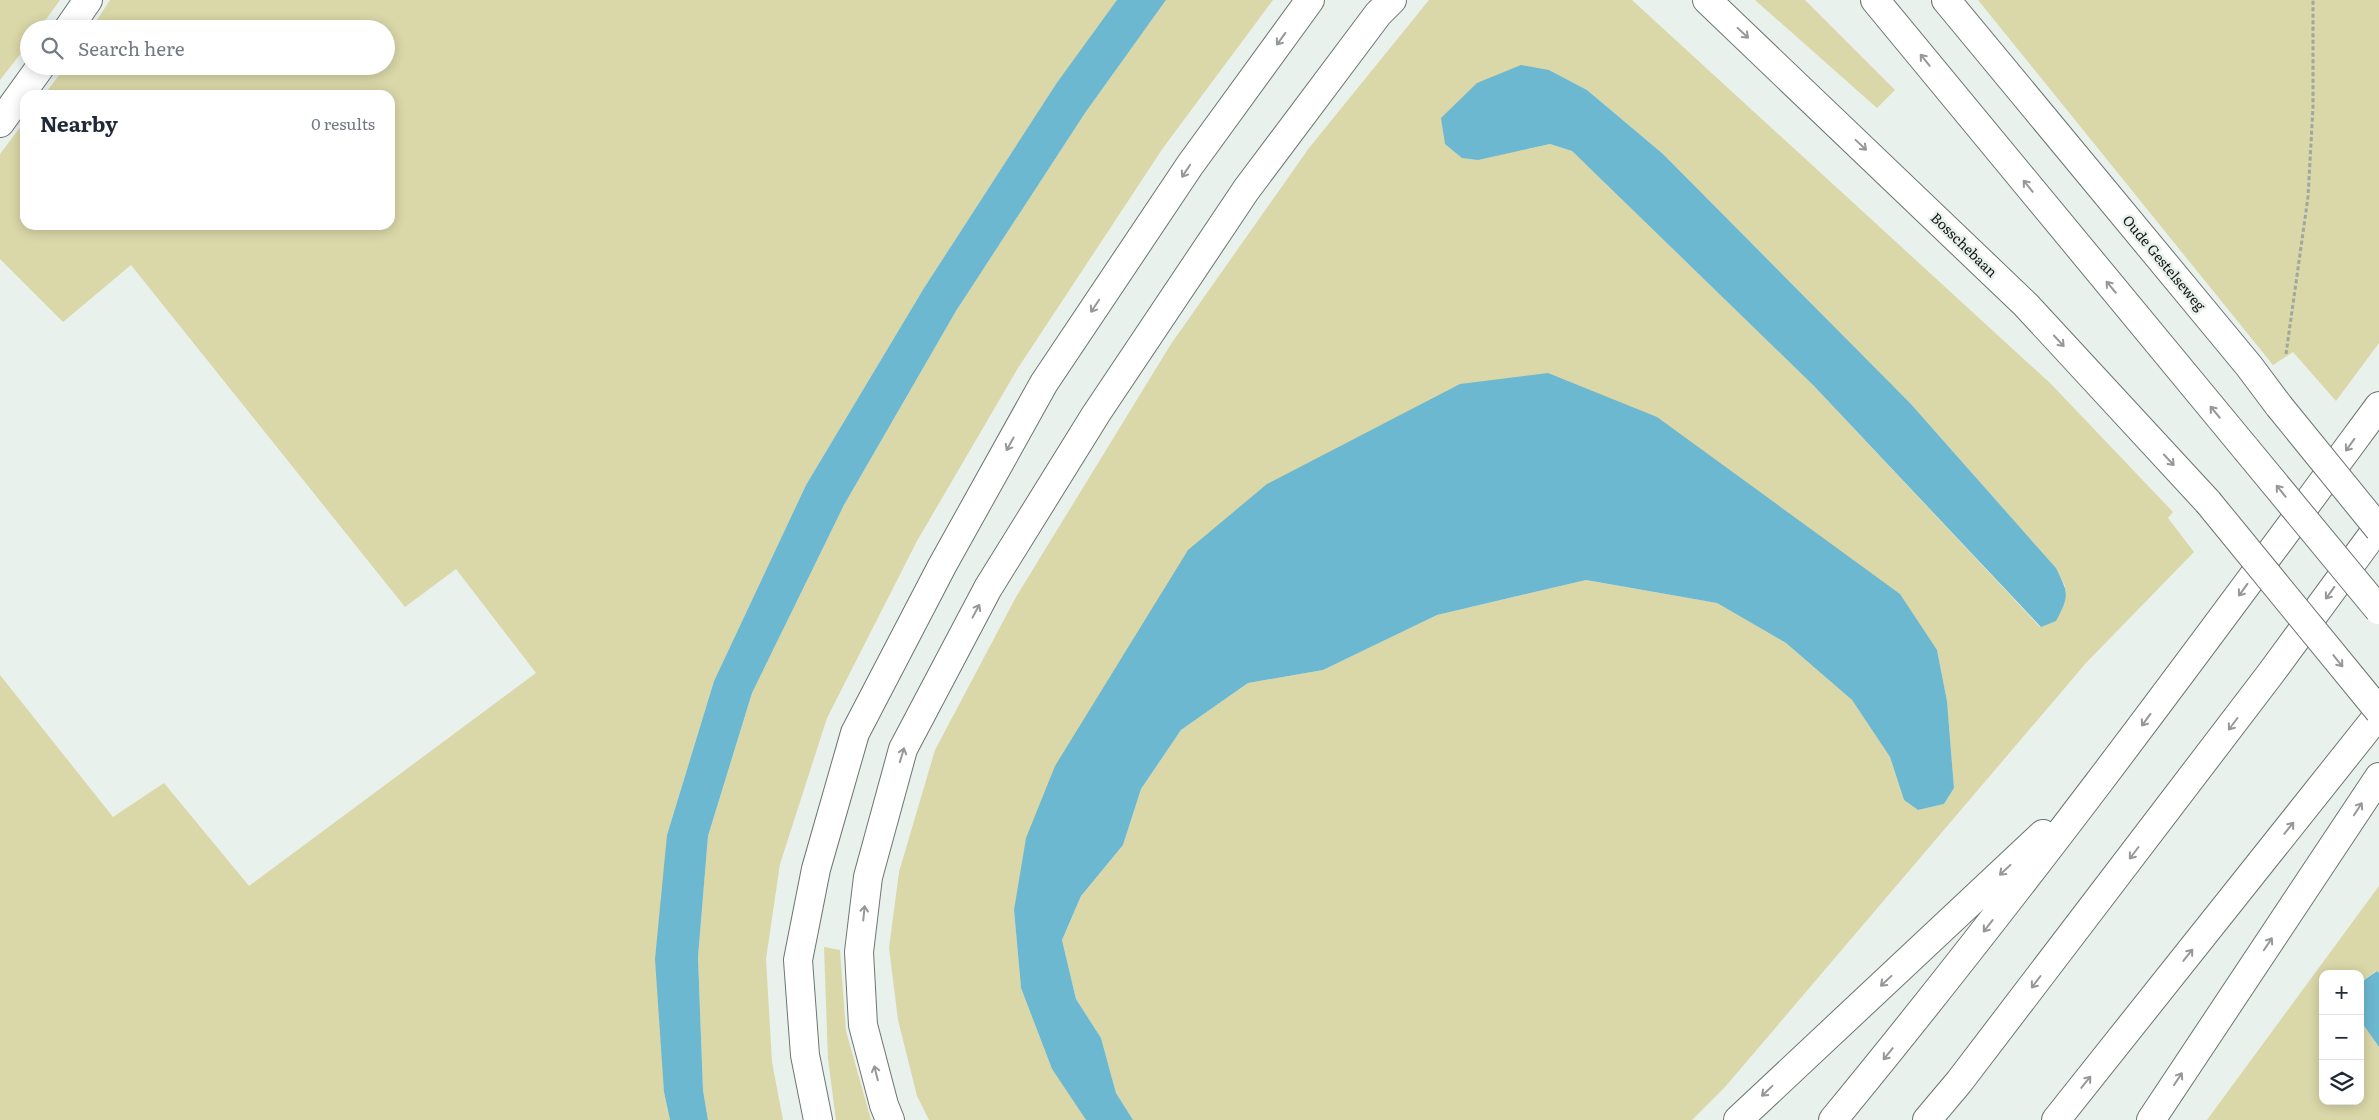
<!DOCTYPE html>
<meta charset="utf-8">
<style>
body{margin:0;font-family:Literata,serif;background:#f2f2f3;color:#1f2937}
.controls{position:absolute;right:15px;bottom:15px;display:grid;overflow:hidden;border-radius:10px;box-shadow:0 2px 12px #0003}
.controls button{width:45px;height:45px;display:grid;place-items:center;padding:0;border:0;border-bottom:1px solid #e0e1e3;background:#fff;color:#1f2937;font:25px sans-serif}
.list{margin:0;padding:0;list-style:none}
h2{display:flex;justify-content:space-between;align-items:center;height:65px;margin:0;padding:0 20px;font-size:21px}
h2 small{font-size:16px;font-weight:400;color:#747a83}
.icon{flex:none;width:28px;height:28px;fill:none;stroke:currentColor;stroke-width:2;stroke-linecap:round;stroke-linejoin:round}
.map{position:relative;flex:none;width:2379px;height:1120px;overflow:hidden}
.search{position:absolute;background:#fff;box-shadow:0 2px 12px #0003;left:20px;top:20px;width:375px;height:55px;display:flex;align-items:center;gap:12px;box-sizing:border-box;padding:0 18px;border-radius:28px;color:#747a83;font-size:19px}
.panel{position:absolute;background:#fff;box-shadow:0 2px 12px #0003;left:20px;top:90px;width:375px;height:140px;border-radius:15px}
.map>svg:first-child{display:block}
.green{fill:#dad7a8;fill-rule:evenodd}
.water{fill:#6cb8d0}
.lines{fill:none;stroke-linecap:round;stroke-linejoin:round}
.minor-casing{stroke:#6d7470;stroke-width:30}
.major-casing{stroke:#6d7470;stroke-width:30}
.highway-casing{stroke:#6d7470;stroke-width:30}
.path{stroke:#a0a6a2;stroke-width:3;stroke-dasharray:4 2.5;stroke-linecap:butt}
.minor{stroke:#fff;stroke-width:28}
.major{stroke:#fff;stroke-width:28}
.highway{stroke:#fff;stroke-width:28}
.minor-bridge-casing{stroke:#6d7470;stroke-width:30;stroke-linecap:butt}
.major-bridge-casing{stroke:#6d7470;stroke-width:30;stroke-linecap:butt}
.minor-bridge{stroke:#fff;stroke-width:28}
.major-bridge{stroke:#fff;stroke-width:28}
.oneway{stroke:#969897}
.labels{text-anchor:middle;stroke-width:5;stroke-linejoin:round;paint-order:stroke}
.street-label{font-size:14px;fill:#161917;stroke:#e9f1ec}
</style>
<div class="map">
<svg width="2379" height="1120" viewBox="0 0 2379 1120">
<rect width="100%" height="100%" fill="#e9f1ec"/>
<path class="green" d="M0,0H60L39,29H29V43L0,80Z
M110,0H1121L1056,84L924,288L806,485L714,681L667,835L664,1092L670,1120H0V675L113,817L164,783L249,886L536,673L456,569L405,607L131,265L63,322L0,259V154L25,121V225H390V95H44L66,66H386V29H91Z
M1166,0H1273L1163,148L1018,368L917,541L827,718L780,864L766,959L772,1062L783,1120H708L703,1090L698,957L708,836L752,693L844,505L956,311L1085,113Z
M1429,0H1632L2051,384L2173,512L2168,518L2194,552L2086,663L1725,1087L1692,1120H1133L1116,1093L1101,1038L1076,999L1062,940L1081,896L1123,845L1141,789L1181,730L1248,683L1323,670L1437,615L1586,580L1717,603L1786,643L1852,700L1890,757L1904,800L1918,810L1944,804L1954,788L1947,701L1937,650L1460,384L1014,910L1021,988L1052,1069L1086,1120H929L917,1096L898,1020L889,948L899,872L935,750L1016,597L1171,344L1309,148ZM1549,70L1587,90L1663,154L1910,403L2056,568L2065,586L2040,627L1814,386L1572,151L1550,144L1528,149Z
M1755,0H1805L1895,90L1877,108Z
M1978,0H2379V343L2336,401L2293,352L2273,365Z
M2379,886V973L2376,971L2360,983V974H2323V1101H2360V1020L2379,1047V1120H2207Z
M824,947L840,950L846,1031L871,1120H836L828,1059Z"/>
<path class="water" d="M1117,0H1166L1085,113L956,311L844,505L752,693L708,836L698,957L703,1090L708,1120H670L664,1092L655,959L667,835L714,681L806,485L924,288L1056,84Z
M1521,65L1549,70L1587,90L1663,154L1910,403L2056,568C2069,594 2069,596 2056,621L2041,627L1814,386L1572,151L1550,144L1478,160L1462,158L1445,144L1441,118L1477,83Z
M1548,373L1657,417L1900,594L1937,650L1947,701L1954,788L1944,804L1918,810L1904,800L1890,757L1852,700L1786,643L1717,603L1586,580L1437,615L1323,670L1248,683L1181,730L1141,789L1123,845L1081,896L1062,940L1076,999L1101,1038L1116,1093L1133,1120H1086L1052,1069L1021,988L1014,910L1026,838L1055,766L1188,550L1267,484L1460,384Z
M2377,971L2379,973V1047L2360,1020V983Z"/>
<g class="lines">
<g class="minor-casing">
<path id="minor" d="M1946,0L2249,366L2279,406
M68,29L88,0
M0,123L41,66"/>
</g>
<g class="major-casing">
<path id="major" d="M1707,0L2026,305L2208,502
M1875,0L2246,449"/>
</g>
<g class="highway-casing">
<path id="highway" d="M818,1120L805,1055L798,960L816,869L855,733L942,566L1044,383L1190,165L1310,0
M890,1120L884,1105L863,1025L859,952L868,877L903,749L988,588L1096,414L1246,190L1378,14L1392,0
M1738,1120L2043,834
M1833,1120C2024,888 2201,647 2379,406
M1927,1120L1959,1082L2271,673L2379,526
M2056,1120L2379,714
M2151,1120L2379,777"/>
</g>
<path class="path" d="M2286,354L2308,197L2313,107V0"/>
<use href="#minor" class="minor"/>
<use href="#major" class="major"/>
<use href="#highway" class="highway"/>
<g class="minor-bridge-casing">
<path id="minor-bridge" d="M2279,406L2379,529"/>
</g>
<g class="major-bridge-casing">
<path id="major-bridge" d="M2246,449L2379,610
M2208,502L2379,711"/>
</g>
<use href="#minor-bridge" class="minor-bridge"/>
<use href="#major-bridge" class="major-bridge"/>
</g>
<defs><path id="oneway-shaft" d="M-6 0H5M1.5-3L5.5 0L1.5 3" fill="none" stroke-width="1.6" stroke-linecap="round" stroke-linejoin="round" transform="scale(1.25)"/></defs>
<g class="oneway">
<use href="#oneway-shaft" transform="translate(1743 33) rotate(43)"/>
<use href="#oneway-shaft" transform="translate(1281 39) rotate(126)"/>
<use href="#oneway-shaft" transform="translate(1925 60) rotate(-129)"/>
<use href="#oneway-shaft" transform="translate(1861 145) rotate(43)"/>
<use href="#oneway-shaft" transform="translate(1186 171) rotate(124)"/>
<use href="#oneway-shaft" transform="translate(2028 186) rotate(-129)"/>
<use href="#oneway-shaft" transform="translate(2111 287) rotate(-130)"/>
<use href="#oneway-shaft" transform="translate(1095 306) rotate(124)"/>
<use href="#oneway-shaft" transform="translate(2059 341) rotate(47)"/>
<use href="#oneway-shaft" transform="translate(2215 412) rotate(-130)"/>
<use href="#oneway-shaft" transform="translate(1010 444) rotate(119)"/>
<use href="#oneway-shaft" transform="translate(2350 445) rotate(126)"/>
<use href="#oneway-shaft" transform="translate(2169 460) rotate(47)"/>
<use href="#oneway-shaft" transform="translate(2281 491) rotate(-129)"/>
<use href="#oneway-shaft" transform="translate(2243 590) rotate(126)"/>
<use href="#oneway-shaft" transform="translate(2330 593) rotate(126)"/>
<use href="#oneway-shaft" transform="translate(976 611) rotate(-62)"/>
<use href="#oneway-shaft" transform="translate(2338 661) rotate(51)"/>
<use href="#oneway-shaft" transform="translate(2146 720) rotate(126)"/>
<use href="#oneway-shaft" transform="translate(2233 724) rotate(127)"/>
<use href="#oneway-shaft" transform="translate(902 755) rotate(-73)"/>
<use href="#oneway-shaft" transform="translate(2358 809) rotate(-57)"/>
<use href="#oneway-shaft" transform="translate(2289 828) rotate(-51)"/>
<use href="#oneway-shaft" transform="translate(2134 853) rotate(127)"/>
<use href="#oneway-shaft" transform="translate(2005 870) rotate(137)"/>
<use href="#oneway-shaft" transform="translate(864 913) rotate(-84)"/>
<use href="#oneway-shaft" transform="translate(1988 926) rotate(128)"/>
<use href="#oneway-shaft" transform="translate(2268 944) rotate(-56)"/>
<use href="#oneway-shaft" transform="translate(2188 955) rotate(-51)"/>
<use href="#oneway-shaft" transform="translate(1886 981) rotate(137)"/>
<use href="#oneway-shaft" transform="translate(2036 982) rotate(127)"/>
<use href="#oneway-shaft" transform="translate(1888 1054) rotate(129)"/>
<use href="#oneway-shaft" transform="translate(876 1073) rotate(-104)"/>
<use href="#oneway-shaft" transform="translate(2178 1079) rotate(-56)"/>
<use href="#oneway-shaft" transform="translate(2086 1082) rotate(-51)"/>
<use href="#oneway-shaft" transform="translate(1767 1091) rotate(137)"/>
</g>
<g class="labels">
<g class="street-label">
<text transform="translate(1964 245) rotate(44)" y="5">Bosschebaan</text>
<text transform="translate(2164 263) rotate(50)" y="5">Oude Gestelseweg</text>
</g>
</g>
</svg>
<div class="controls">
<button>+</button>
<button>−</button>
<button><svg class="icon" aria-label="layers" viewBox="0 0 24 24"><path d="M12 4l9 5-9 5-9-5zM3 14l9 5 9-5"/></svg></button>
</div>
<div class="search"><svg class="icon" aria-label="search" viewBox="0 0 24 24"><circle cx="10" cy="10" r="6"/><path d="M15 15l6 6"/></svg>Search here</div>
<section class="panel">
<h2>Nearby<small>0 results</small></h2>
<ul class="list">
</ul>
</section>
</div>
